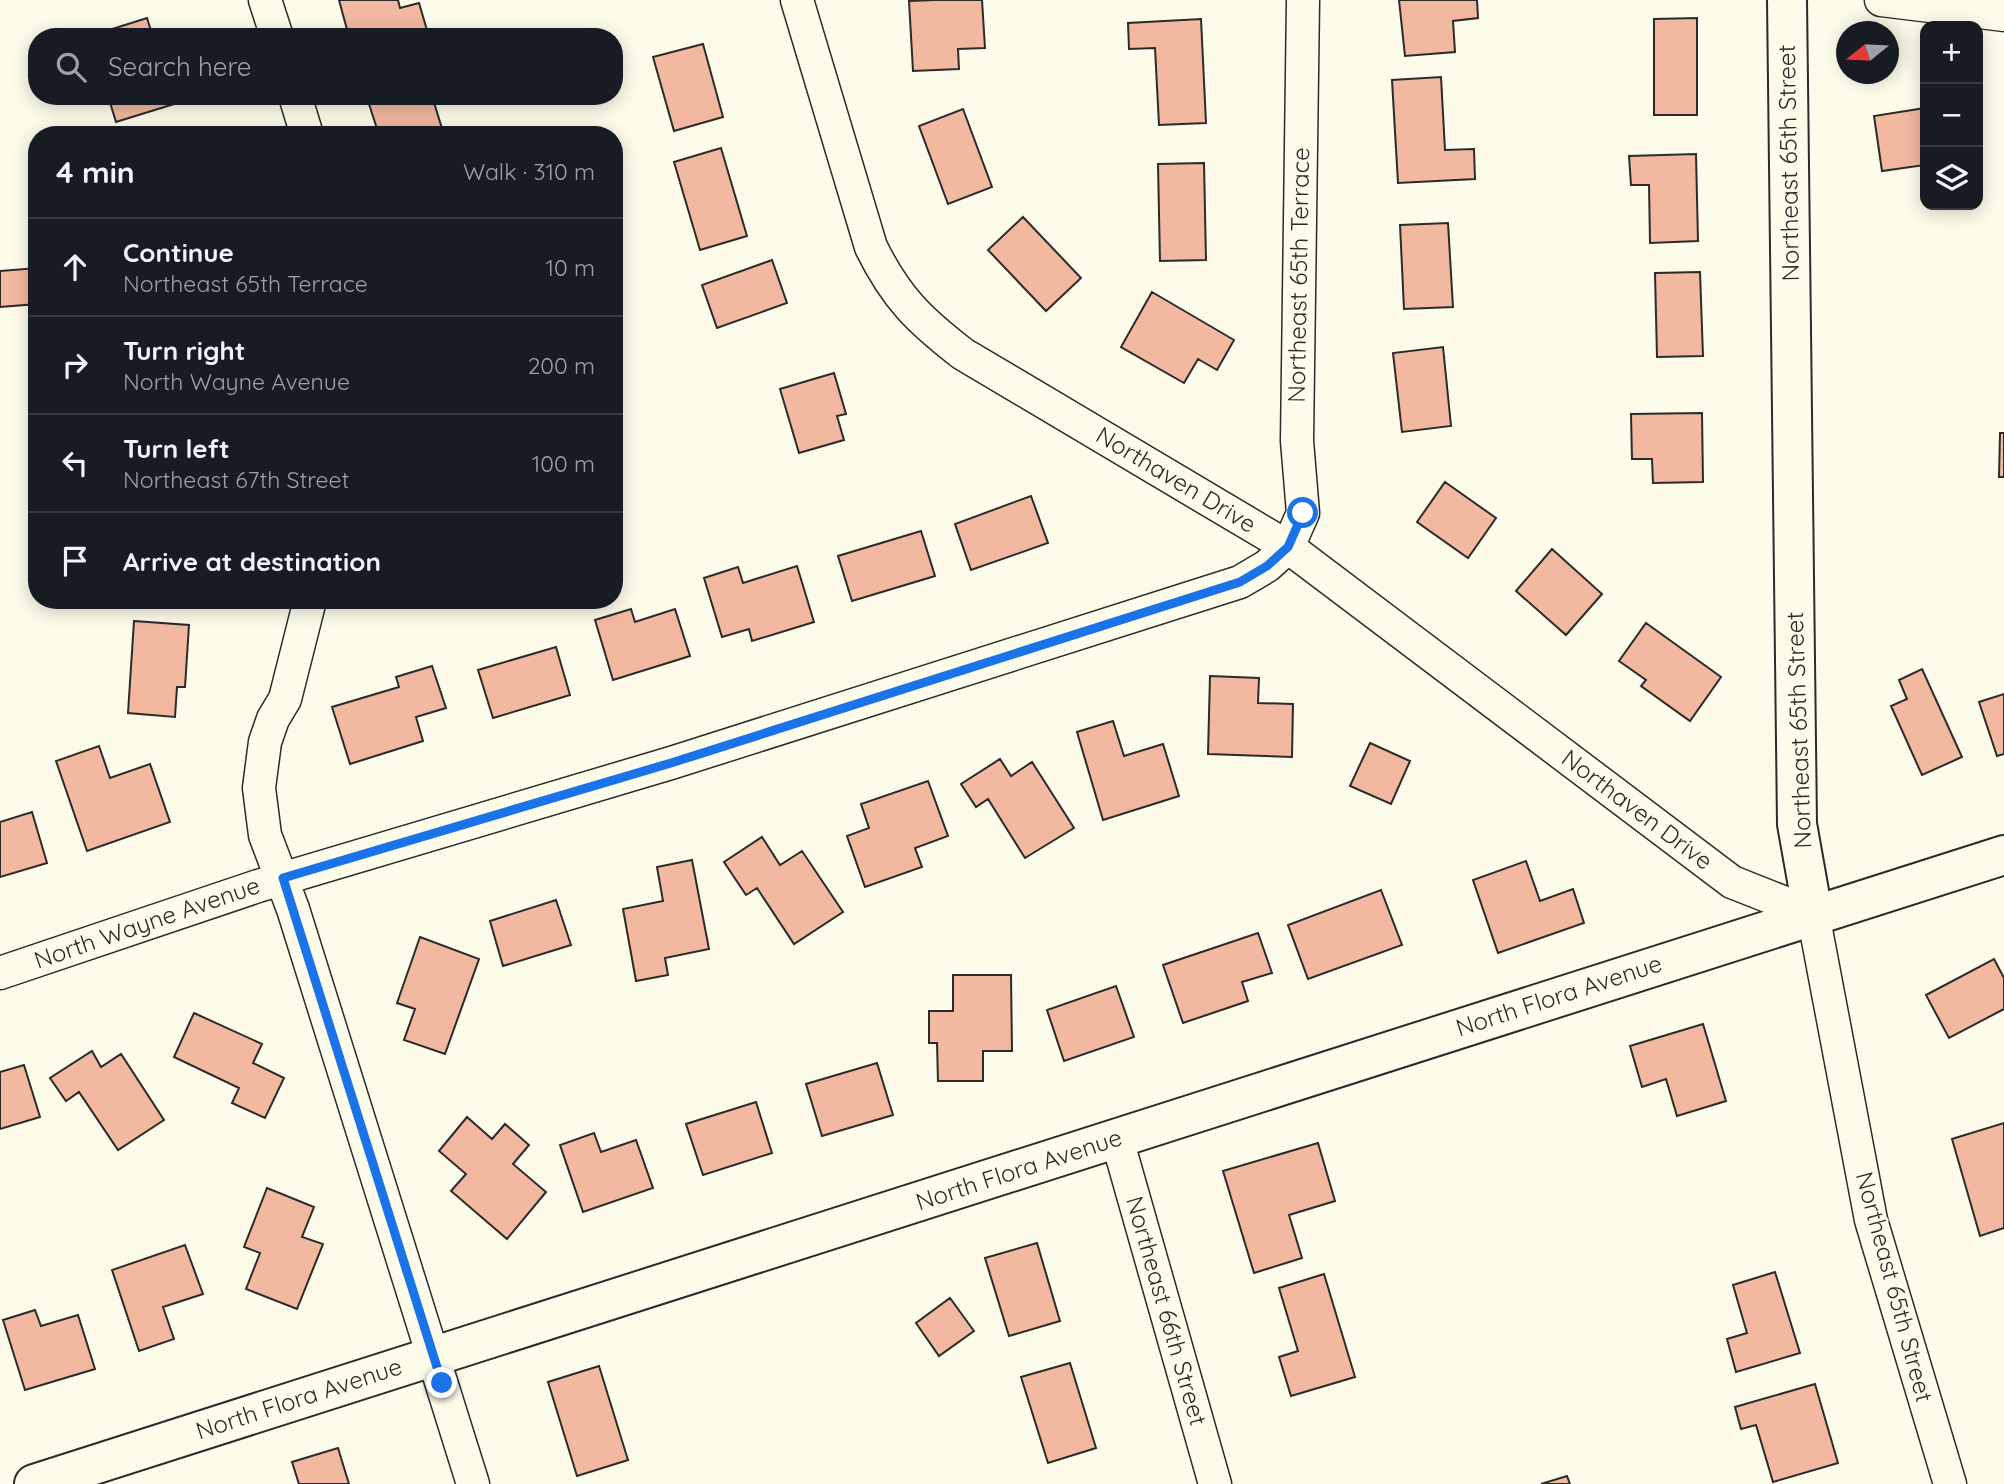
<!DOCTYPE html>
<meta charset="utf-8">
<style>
body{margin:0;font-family:Quicksand,sans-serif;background:#20242c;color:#f1f3f6}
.controls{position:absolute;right:21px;top:21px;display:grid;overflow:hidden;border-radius:14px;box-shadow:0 4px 18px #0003}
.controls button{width:63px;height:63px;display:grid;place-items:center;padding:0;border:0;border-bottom:2px solid #363941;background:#171b24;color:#f1f3f6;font:35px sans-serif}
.compass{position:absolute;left:1836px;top:21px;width:63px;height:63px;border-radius:50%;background:#171b24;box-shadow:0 4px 18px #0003;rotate:252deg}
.stop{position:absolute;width:21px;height:21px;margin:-16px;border:5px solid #1a73e8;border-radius:50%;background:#fff}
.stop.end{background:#1a73e8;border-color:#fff;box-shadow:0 2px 7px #0008}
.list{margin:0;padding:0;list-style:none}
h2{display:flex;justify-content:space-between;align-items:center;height:91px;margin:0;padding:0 28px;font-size:30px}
h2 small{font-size:23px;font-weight:400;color:#9ea1a6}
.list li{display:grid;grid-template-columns:46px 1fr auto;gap:21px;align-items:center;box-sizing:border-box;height:98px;padding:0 28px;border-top:2px solid #363941}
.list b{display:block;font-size:26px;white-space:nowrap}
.list p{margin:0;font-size:23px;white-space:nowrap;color:#9ea1a6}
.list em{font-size:23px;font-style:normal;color:#9ea1a6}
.icon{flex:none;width:38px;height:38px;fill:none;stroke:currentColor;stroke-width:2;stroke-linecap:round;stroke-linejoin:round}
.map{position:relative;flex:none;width:2004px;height:1484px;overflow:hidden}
.search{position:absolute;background:#171b24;box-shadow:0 4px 18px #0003;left:28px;top:28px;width:595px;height:77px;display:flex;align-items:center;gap:18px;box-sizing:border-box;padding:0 24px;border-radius:28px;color:#9ea1a6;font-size:26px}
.panel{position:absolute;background:#171b24;box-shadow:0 4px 18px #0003;left:28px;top:126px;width:595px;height:483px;border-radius:28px}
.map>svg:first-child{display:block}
.building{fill:#f2b8a0;stroke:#2b2b2b;stroke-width:2}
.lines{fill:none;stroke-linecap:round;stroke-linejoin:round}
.minor-casing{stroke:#2b2b2b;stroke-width:35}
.tertiary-casing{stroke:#2b2b2b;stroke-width:42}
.minor{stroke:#fdfbea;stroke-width:32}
.tertiary{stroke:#fdfbea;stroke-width:38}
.route{stroke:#1a73e8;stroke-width:9}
.labels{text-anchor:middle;stroke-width:5;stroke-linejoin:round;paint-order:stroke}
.street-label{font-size:24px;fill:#2b2b2b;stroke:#fdfbea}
</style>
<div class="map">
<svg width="2004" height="1484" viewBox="0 0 2004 1484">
<rect width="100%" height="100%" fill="#fdfbea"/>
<path class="building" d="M339,0H398L400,8L419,3L429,37H349Z
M935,0H982L985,48L958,49L959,69L913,71L909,1Z
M1399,0H1477L1478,18L1453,21L1455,52L1405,56Z
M147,18L153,37H90V36Z
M1697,18V115H1654V19Z
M1201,19L1206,123L1159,125L1155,48L1129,49L1128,23Z
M703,44L723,117L674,131L653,57Z
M1441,77L1445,150L1474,149L1475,179L1398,183L1392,80Z
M108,96H171L174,104L116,122Z
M396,96H432L444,135H379L369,104Z
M1925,108V165L1882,171L1874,116Z
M963,109L992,187L948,204L919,126Z
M721,148L747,236L700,250L674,162Z
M1696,154L1698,241L1650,243L1649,185H1631L1629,156Z
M1204,163L1206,260L1160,261L1158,164Z
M1023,217L1081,278L1046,311L988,250Z
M1448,223L1453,307L1404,309L1400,225Z
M772,260L787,303L717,328L702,285Z
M37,268V304L0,307V271Z
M1700,272L1703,356L1657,357L1655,273Z
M1152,292L1234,340L1217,370L1198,359L1184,383L1121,347Z
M1443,347L1451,426L1402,432L1393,353Z
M834,373L846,414L837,416L844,440L799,453L780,389Z
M1702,413L1703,482L1653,483L1652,459H1632L1631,414Z
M2000,433H2004V477H1999Z
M1445,482L1496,518L1468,558L1417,522Z
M1031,496L1048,543L971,570L955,524Z
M921,531L935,576L852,601L838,556Z
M1552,549L1602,594L1566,635L1516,591Z
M797,566L814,622L752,641L749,629L722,637L704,578L738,567L743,583Z
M631,609L635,622L675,609L690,656L613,680L595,620Z
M134,621L189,625L185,687H177L175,717L128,713Z
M1646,623L1721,677L1690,721L1641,686L1646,680L1619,661Z
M556,647L570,695L493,718L478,670Z
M432,666L446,708L416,717L423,741L350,764L332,707L399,687L396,677Z
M1922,669L1962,757L1922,775L1891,706L1907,699L1899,680Z
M1210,676L1259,678L1258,703L1293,704L1292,757L1208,754Z
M2004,694V754L1997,756L1979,702Z
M1113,721L1124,756L1163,744L1179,796L1103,820L1077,732Z
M1370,743L1410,761L1391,804L1350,786Z
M99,746L110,778L150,764L170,822L87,851L56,761Z
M1000,759L1011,776L1032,762L1074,828L1025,858L988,799L976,807L961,784Z
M928,781L948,836L915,848L922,867L865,887L847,836L869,828L861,804Z
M32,812L47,863L0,877V822Z
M762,837L780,865L802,851L843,912L794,944L757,888L746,895L724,862Z
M692,860L709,949L665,958L668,975L636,981L623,909L663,901L657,867Z
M1526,861L1540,901L1573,889L1584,923L1498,953L1473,880Z
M1381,890L1402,945L1308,979L1288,925Z
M556,900L571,945L503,966L490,921Z
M1258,933L1272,973L1242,982L1248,1001L1183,1023L1163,965Z
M420,937L479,959L445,1054L404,1040L415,1009L397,1003Z
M1994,959L2004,978V1009L1949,1038L1926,995Z
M953,975H1011L1012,1051H983V1081H938L937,1043H929V1011H953Z
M1116,986L1134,1037L1064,1061L1047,1010Z
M194,1013L262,1044L253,1063L284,1078L265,1118L232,1103L239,1088L174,1057Z
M1703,1024L1726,1101L1677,1116L1666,1079L1642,1087L1630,1046Z
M92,1051L101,1067L121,1054L164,1120L118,1150L79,1092L66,1101L50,1078Z
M877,1063L893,1115L822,1136L806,1084Z
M24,1065L40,1117L0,1129V1072Z
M756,1102L772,1153L703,1175L686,1124Z
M467,1117L492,1139L505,1124L529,1145L513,1164L546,1192L507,1239L451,1191L466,1174L439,1151Z
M2004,1123V1228L1980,1236L1952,1139Z
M594,1133L601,1152L636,1140L653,1188L583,1212L560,1145Z
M1318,1143L1335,1201L1289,1215L1302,1258L1254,1273L1223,1171Z
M267,1188L314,1207L302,1237L323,1244L297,1309L246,1289L260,1253L244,1247Z
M1037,1243L1060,1321L1009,1336L985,1258Z
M185,1245L203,1294L163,1307L174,1339L139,1351L112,1270Z
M1775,1272L1800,1353L1736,1372L1727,1339L1747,1333L1733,1285Z
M1324,1274L1355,1377L1291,1396L1279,1357L1298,1351L1279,1288Z
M950,1298L974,1331L939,1356L916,1323Z
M35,1310L41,1326L78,1315L95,1369L25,1390L3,1320Z
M1070,1363L1096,1448L1048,1463L1021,1377Z
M599,1366L628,1460L577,1476L548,1382Z
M1815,1384L1838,1463L1773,1482L1756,1425L1741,1429L1735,1407Z
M338,1448L349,1484H299L292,1462Z
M1567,1476L1570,1484H1541Z"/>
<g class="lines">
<g class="minor-casing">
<path id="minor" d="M265,0L277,37
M797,0L871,247C896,298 919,320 963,354L1288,547L1732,882L1813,914L1871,1220L1950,1484
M1881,0L2004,15
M295,96L307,135
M310,600L285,699L273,719L265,742L259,788L265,835L293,909L473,1484
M0,973L258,886L671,763L1240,582L1267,566L1288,547L1303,513L1297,441L1303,0
M1117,1139L1215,1484"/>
</g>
<g class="tertiary-casing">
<path id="tertiary" d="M1787,0L1797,824L1813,914
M34,1484L2004,855"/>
</g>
<use href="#minor" class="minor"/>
<use href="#tertiary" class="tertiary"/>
</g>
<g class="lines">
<path class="route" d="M442,1383L283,878L671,763L1240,582L1267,566L1288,547L1303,513"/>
</g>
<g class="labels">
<g class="street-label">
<text transform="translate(1789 163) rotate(-91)" y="8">Northeast 65th Street</text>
<text transform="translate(1299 275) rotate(-89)" y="8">Northeast 65th Terrace</text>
<text transform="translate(1176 480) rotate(31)" y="8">Northaven Drive</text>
<text transform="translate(1799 730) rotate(-92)" y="8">Northeast 65th Street</text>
<text transform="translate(1637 810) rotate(37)" y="8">Northaven Drive</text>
<text transform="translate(147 923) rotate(-19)" y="8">North Wayne Avenue</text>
<text transform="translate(1559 996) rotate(-18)" y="8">North Flora Avenue</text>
<text transform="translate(1019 1170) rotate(-18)" y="8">North Flora Avenue</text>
<text transform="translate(1894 1287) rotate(75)" y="8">Northeast 65th Street</text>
<text transform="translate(1166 1311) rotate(74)" y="8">Northeast 66th Street</text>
<text transform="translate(299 1399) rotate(-18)" y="8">North Flora Avenue</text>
</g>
</g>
</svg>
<div class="controls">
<button>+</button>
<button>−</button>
<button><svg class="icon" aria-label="layers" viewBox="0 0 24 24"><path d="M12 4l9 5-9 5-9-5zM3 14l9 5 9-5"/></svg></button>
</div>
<svg class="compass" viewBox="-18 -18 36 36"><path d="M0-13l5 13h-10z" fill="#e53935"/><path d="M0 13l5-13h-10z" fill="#9ea1a6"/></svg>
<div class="stop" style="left:1303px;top:513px"></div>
<div class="stop end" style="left:442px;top:1383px"></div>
<div class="search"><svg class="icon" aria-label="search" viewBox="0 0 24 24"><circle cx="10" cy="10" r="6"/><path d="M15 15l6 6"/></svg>Search here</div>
<section class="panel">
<h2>4 min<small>Walk · 310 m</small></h2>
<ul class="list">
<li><svg class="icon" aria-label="ahead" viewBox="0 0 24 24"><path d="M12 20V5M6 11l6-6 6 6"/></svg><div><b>Continue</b><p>Northeast 65th Terrace</p></div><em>10 m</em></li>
<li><svg class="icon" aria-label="right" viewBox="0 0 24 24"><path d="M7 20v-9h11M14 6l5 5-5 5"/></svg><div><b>Turn right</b><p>North Wayne Avenue</p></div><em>200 m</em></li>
<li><svg class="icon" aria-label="left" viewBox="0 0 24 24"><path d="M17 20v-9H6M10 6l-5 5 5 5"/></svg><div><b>Turn left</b><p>Northeast 67th Street</p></div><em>100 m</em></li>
<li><svg class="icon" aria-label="arrive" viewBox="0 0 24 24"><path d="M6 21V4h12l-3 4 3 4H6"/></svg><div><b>Arrive at destination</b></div></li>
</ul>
</section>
</div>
